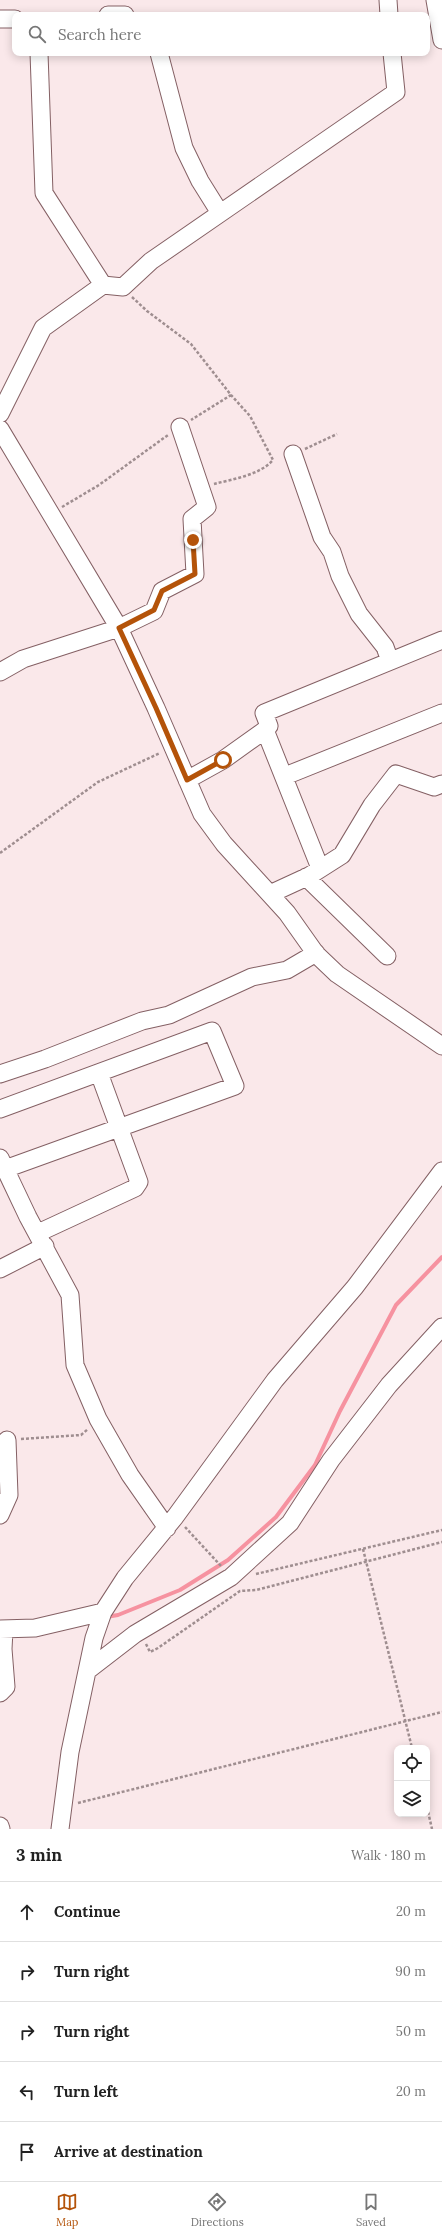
<!DOCTYPE html>
<meta charset="utf-8">
<style>
body{margin:0;font-family:Lora,serif;background:#f2f2f2;color:#222}
.controls{position:absolute;right:12px;bottom:12px;display:grid;overflow:hidden;border-radius:8px;box-shadow:0 2px 10px #0003}
.controls button{width:36px;height:36px;display:grid;place-items:center;padding:0;border:0;border-bottom:1px solid #e0e0e0;background:#fff;color:#222;font:20px sans-serif}
.stop{position:absolute;width:12px;height:12px;margin:-9px;border:3px solid #b45309;border-radius:50%;background:#fff}
.stop.end{background:#b45309;border-color:#fff;box-shadow:0 1px 4px #0008}
.list{margin:0;padding:0;list-style:none}
h2{display:flex;justify-content:space-between;align-items:center;height:52px;margin:0;padding:0 16px;font-size:17px}
h2 small{font-size:13px;font-weight:400;color:#767676}
.list li{display:grid;grid-template-columns:26px 1fr auto;gap:12px;align-items:center;box-sizing:border-box;height:60px;padding:0 16px;border-top:1px solid #e0e0e0}
.list b{display:block;font-size:15px;white-space:nowrap}
.list em{font-size:13px;font-style:normal;color:#767676}
.icon{flex:none;width:22px;height:22px;fill:none;stroke:currentColor;stroke-width:2;stroke-linecap:round;stroke-linejoin:round}
.map{position:relative;flex:none;width:442px;height:1829px;overflow:hidden}
.search{position:absolute;background:#fff;box-shadow:0 2px 10px #0003;left:12px;right:12px;top:12px;height:44px;display:flex;align-items:center;gap:10px;box-sizing:border-box;padding:0 14px;border-radius:8px;color:#767676;font-size:15px}
.sheet{height:352px;background:#fff}
nav{display:flex;justify-content:space-around;align-items:center;box-sizing:border-box;height:56px;border-top:1px solid #e0e0e0;background:#fff;font-size:11px;color:#767676}
nav a{display:grid;justify-items:center;gap:2px}
nav .on{color:#b45309}
.map>svg:first-child{display:block}
.lines{fill:none;stroke-linecap:round;stroke-linejoin:round}
.stream{stroke:#f692a0;stroke-width:4}
.minor-casing{stroke:#846064;stroke-width:19}
.path{stroke:#9f8e90;stroke-width:2.5;stroke-dasharray:3 2;stroke-linecap:butt}
.minor{stroke:#fff;stroke-width:17}
.route{stroke:#b45309;stroke-width:5}
</style>
<div class="map">
<svg width="442" height="1829" viewBox="0 0 442 1829">
<rect width="100%" height="100%" fill="#fae8ea"/>
<g class="lines">
<path class="stream" d="M106,1617L118,1615L180,1590L228,1560L276,1517L315,1465L340,1411L396,1305L442,1257"/>
<g class="minor-casing">
<path id="minor" d="M388,0L389,15
M435,0L442,40
M108,15H125
M0,19H15
M39,53L44,193L103,285
M159,53L184,148L200,181L220,213
M0,414L43,328L103,285L123,287L151,261L396,92L392,53
M0,429L119,628L156,708L202,814L224,844L287,913L316,954L337,974L442,1046
M293,454L322,537L332,552L340,576L359,614L385,647L390,661
M0,672L23,659L119,628L154,611L162,591L195,574L192,519L207,507L180,427
M265,730L320,868
M285,776L442,713
M187,780L223,760L265,730L269,726L264,713L442,640
M306,877L387,956
M270,894L309,876L342,855L372,805L396,774L434,787L442,784
M0,1074L45,1059L142,1021L169,1015L252,977L287,970L316,953
M0,1109L212,1031L235,1086L5,1169
M0,1158L28,1217L70,1295L75,1365L98,1419L130,1475L167,1528
M38,1233L135,1188L139,1182L99,1073
M0,1269L45,1246
M0,1515L9,1495L7,1440
M0,1629L35,1628L103,1612
M87,1671L135,1634L231,1577L290,1523L331,1460L389,1385L442,1327
M0,1693L6,1687L3,1649L4,1630
M0,1826L1,1829
M60,1829L70,1752L94,1638L103,1612L125,1578L175,1517L275,1380L355,1287L442,1171"/>
</g>
<path class="path" d="M132,297L147,311L191,344L231,395L191,420
M305,449L337,434
M214,484C233,479 260,475 273,460L250,416L231,395
M62,507L99,485L168,435
M0,853L98,782L160,753
M21,1439L81,1435L88,1429
M185,1527L221,1566
M363,1549L412,1748
M256,1574L442,1530
M146,1644L150,1652L158,1648L240,1591L256,1590L442,1542
M78,1803L442,1712
M427,1807L432,1829"/>
<use href="#minor" class="minor"/>
</g>
<g class="lines">
<path class="route" d="M193,540L195,574L162,591L154,610L119,628L156,708L187,780L223,760"/>
</g>
</svg>
<div class="controls">
<button><svg class="icon" aria-label="locate" viewBox="0 0 24 24"><circle cx="12" cy="12" r="6"/><path d="M12 2v4M12 18v4M2 12h4M18 12h4"/></svg></button>
<button><svg class="icon" aria-label="layers" viewBox="0 0 24 24"><path d="M12 4l9 5-9 5-9-5zM3 14l9 5 9-5"/></svg></button>
</div>
<div class="stop" style="left:223px;top:760px"></div>
<div class="stop end" style="left:193px;top:540px"></div>
<div class="search"><svg class="icon" aria-label="search" viewBox="0 0 24 24"><circle cx="10" cy="10" r="6"/><path d="M15 15l6 6"/></svg>Search here</div>
</div>
<section class="sheet">
<h2>3 min<small>Walk · 180 m</small></h2>
<ul class="list">
<li><svg class="icon" aria-label="ahead" viewBox="0 0 24 24"><path d="M12 20V5M6 11l6-6 6 6"/></svg><div><b>Continue</b></div><em>20 m</em></li>
<li><svg class="icon" aria-label="right" viewBox="0 0 24 24"><path d="M7 20v-9h11M14 6l5 5-5 5"/></svg><div><b>Turn right</b></div><em>90 m</em></li>
<li><svg class="icon" aria-label="right" viewBox="0 0 24 24"><path d="M7 20v-9h11M14 6l5 5-5 5"/></svg><div><b>Turn right</b></div><em>50 m</em></li>
<li><svg class="icon" aria-label="left" viewBox="0 0 24 24"><path d="M17 20v-9H6M10 6l-5 5 5 5"/></svg><div><b>Turn left</b></div><em>20 m</em></li>
<li><svg class="icon" aria-label="arrive" viewBox="0 0 24 24"><path d="M6 21V4h12l-3 4 3 4H6"/></svg><div><b>Arrive at destination</b></div></li>
</ul>
</section>
<nav>
<a class="on"><svg class="icon" aria-label="map" viewBox="0 0 24 24"><path d="M3 6l6-2 6 2 6-2v14l-6 2-6-2-6 2zM9 4v14M15 6v14"/></svg>Map</a>
<a><svg class="icon" aria-label="directions" viewBox="0 0 24 24"><path d="M12 3l9 9-9 9-9-9zM9 14v-3h6M13 9l2 2-2 2"/></svg>Directions</a>
<a><svg class="icon" aria-label="saved" viewBox="0 0 24 24"><path d="M7 4h10v16l-5-4-5 4z"/></svg>Saved</a>
</nav>
